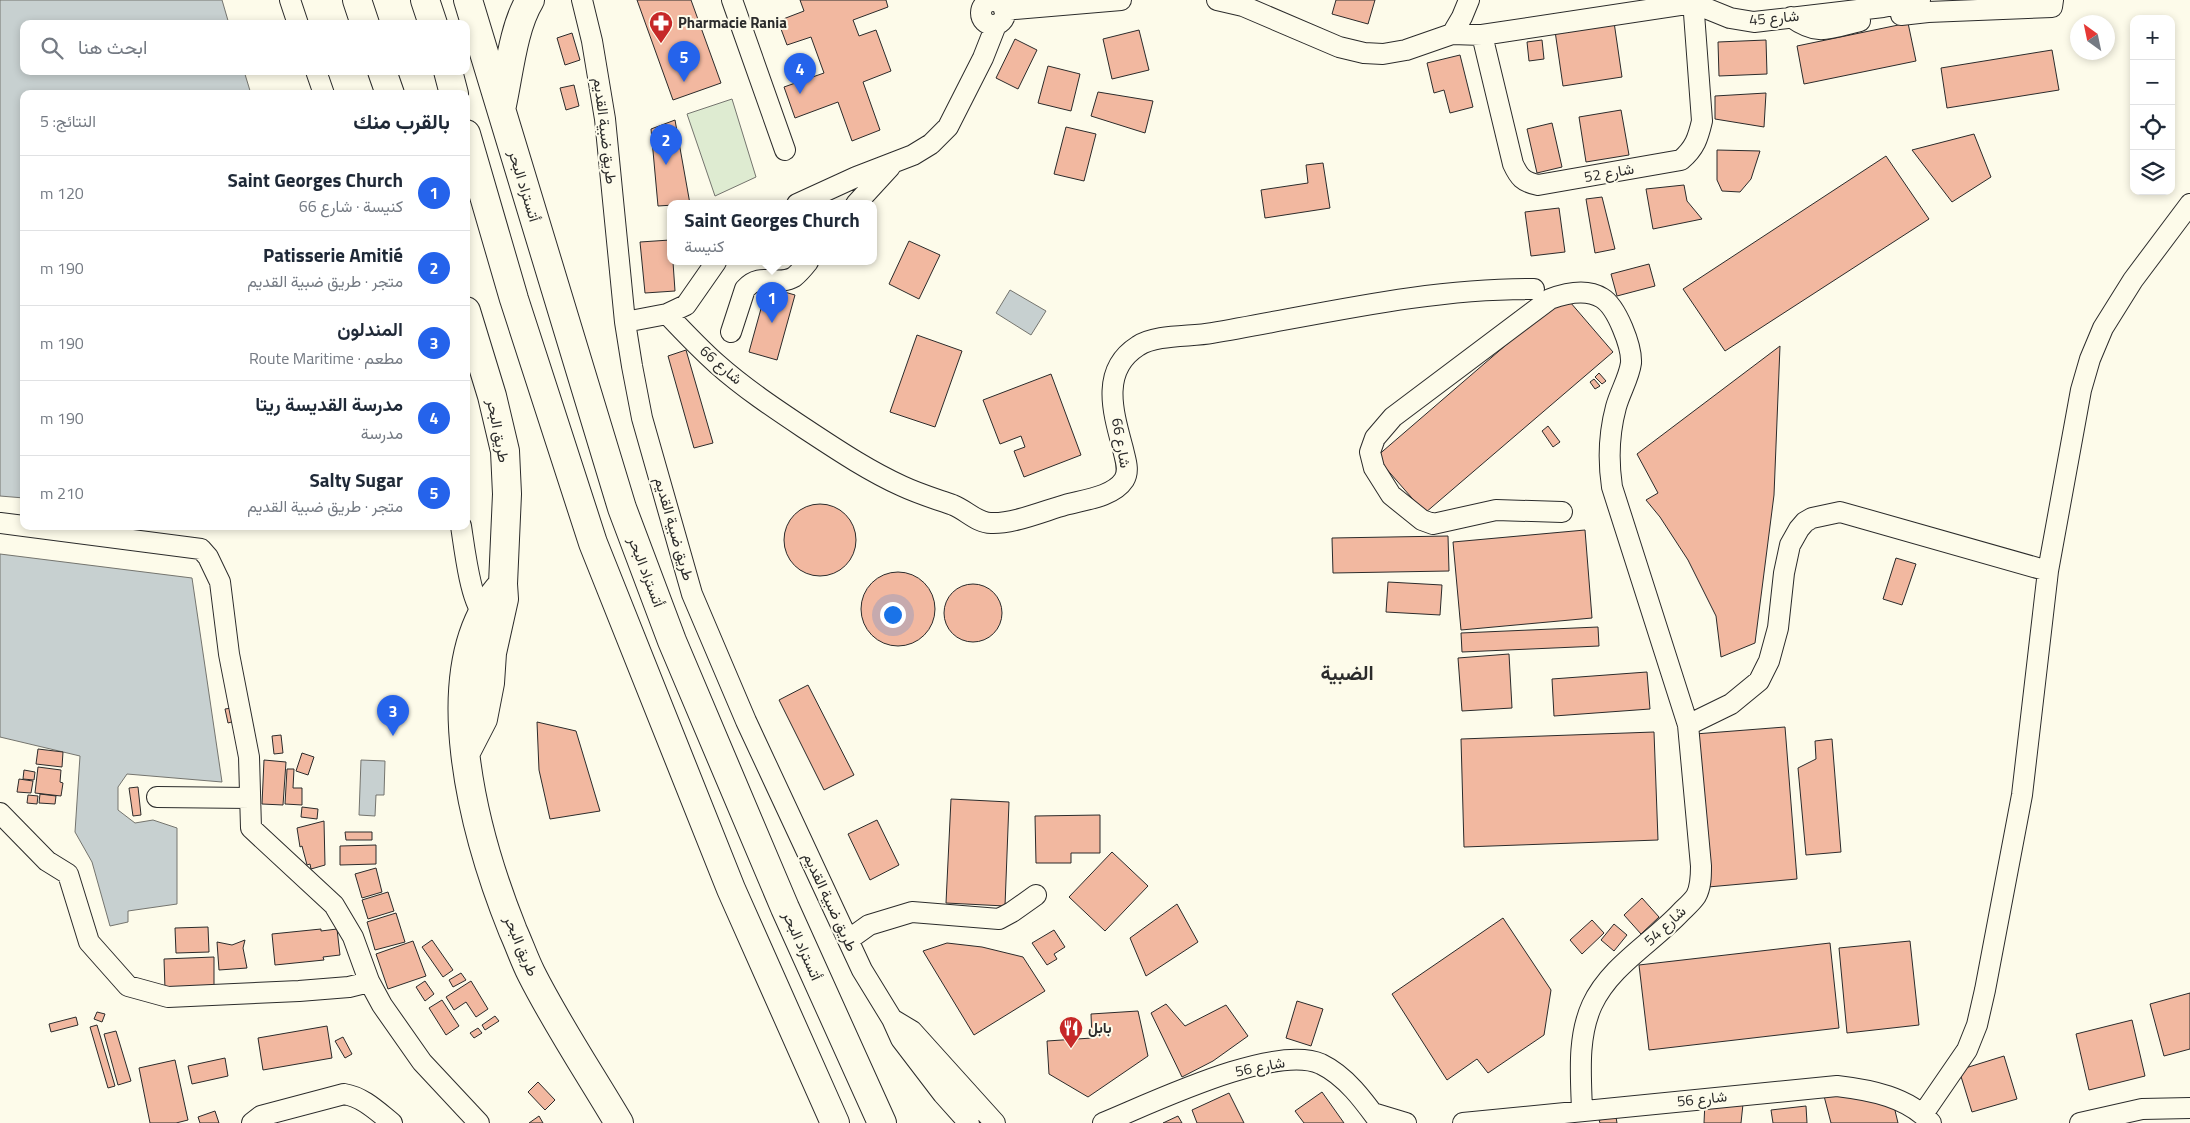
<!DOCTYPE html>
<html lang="ar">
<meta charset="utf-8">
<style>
body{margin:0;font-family:"Titillium Web",Vazirmatn,sans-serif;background:#f2f2f3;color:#1f2937;direction:rtl}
.controls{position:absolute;right:15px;top:15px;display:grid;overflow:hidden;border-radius:10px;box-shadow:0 2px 8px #0003}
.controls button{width:45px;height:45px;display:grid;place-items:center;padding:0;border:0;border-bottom:1px solid #e0e1e3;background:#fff;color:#1f2937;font:25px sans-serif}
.compass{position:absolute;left:2070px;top:15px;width:45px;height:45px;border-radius:50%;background:#fff;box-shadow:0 2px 8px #0003;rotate:327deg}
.you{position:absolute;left:892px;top:614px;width:18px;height:18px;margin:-12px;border:4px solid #fff;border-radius:50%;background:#1a73e8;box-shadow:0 0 0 8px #1a73e833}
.badge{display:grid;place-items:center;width:32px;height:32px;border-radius:50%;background:#2563eb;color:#fff;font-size:16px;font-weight:700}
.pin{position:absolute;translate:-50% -41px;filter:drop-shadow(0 1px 2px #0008)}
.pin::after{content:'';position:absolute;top:26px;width:18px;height:15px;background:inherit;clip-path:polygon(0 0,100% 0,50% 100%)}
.popup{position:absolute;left:667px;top:200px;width:210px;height:65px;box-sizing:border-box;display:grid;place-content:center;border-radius:10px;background:#fff;filter:drop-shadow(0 1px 4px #0005);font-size:16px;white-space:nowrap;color:#747a83}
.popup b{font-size:19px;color:#1f2937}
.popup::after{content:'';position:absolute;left:50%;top:100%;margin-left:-10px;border:10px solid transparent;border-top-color:#fff}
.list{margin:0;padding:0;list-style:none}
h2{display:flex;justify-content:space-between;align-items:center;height:65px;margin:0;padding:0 20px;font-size:21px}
h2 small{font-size:16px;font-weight:400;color:#747a83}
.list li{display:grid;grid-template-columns:32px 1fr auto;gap:15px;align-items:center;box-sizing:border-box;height:75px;padding:0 20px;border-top:1px solid #e0e1e3}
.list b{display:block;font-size:19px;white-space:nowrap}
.list p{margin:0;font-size:16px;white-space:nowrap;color:#747a83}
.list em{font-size:16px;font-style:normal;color:#747a83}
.icon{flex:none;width:28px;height:28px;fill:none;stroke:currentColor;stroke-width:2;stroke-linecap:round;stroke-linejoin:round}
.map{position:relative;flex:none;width:2190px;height:1123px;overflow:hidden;direction:ltr}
.search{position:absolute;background:#fff;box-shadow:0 2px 8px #0003;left:20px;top:20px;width:450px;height:55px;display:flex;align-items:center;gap:12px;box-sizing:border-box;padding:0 18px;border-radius:10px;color:#747a83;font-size:19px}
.panel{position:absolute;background:#fff;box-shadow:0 2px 8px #0003;left:20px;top:90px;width:450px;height:440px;border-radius:10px;direction:rtl}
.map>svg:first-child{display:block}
.green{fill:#deebd1;stroke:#74746e}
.water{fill:#c7d0d0;stroke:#74746e}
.building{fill:#f2b8a0;stroke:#2b2b2b}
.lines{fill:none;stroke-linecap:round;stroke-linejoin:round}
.minor-casing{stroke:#2b2b2b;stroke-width:22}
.highway-casing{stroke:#2b2b2b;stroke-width:30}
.minor{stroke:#fdfbea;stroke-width:20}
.highway{stroke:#fdfbea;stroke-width:28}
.labels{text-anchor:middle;stroke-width:4;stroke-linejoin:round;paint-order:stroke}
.street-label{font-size:15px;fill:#2b2b2b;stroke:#fdfbea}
.poi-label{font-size:15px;font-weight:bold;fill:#2b2b2b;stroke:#fdfbea;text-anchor:start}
.district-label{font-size:20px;font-weight:bold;fill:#2b2b2b;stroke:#fdfbea}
</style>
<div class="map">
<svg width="2190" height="1123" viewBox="0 0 2190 1123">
<rect width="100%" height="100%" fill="#fdfbea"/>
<path class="green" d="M732,99L756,177L715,196L687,114Z"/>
<path class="water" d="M0,0H222L229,24H24V71H244L251,94H24V498L0,496Z
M1010,290L1046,311L1031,335L996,313Z
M0,554L192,578L222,782L127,774L118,787V810L135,823L153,820L177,828V904L128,911V922L110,926L92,862L75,832L80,756L0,737Z
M361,760L385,761L384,795H376L375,816L359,815Z"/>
<path class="building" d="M637,0H691L721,83L673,100Z
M800,0H886L888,7L853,20L859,36L876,30L891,71L863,82L880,130L852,141L838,102L795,118L784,87L824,73L811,37L787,45L778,21L804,11Z
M1336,0H1375L1368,24L1332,14Z
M1614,22L1622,77L1563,86L1555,31Z
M1908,23L1916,61L1804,84L1797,46Z
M1139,30L1149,70L1112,79L1103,39Z
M572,33L580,60L565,65L557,38Z
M1015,39L1037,50L1018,89L996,78Z
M1542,40L1544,59L1529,61L1527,42Z
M1766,40L1767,74L1719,76L1718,42Z
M2052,50L2059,90L1947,108L1941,68Z
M1460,55L1473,107L1450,113L1444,90L1434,93L1427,63Z
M1048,66L1080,74L1071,111L1038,103Z
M574,85L579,106L566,110L560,88Z
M1098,92L1153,101L1145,133L1091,116Z
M1766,93L1764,127L1715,119V96Z
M1621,110L1629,155L1586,162L1579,117Z
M675,120L690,204L658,206L651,129Z
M1552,123L1562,167L1537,173L1527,129Z
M1066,127L1096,134L1084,181L1054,174Z
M1974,134L1991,177L1952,202L1912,150Z
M1717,150L1760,151L1751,179L1740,192L1722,191L1717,180Z
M1886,156L1929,219L1725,351L1683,289Z
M1323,163L1330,208L1265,218L1261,190L1308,183L1306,165Z
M1684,185L1687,201L1702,219L1653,229L1646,189Z
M1602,197L1615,249L1595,253L1586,199Z
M1559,208L1565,252L1531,256L1525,212Z
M670,240L671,262H673L675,291L645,293L640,242Z
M909,241L940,255L919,299L889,284Z
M1649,264L1655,286L1617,296L1611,274Z
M767,287L795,295L777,360L749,352Z
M1564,295L1613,352L1425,513L1376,457Z
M917,335L962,351L935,427L890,412Z
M1780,346L1774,495L1755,643L1721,657L1716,616L1688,560L1660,517L1646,500L1658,493L1637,454Z
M686,350L713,443L694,448L668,356Z
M1599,373L1606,381L1602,384L1595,377Z
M1051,374L1081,455L1024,477L1014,451L1025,447L1021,436L1000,444L983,400Z
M1594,379L1600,386L1595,389L1590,382Z
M1548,426L1560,442L1553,447L1542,431Z
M784 540a36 36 0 1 1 72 0a36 36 0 1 1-72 0Z
M1585,530L1592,618L1461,630L1453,542Z
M1448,536L1449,571L1333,573L1332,538Z
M1896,558L1916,564L1902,605L1883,599Z
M861 609a37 37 0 1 1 74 0a37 37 0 1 1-74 0Z
M1388,582L1442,585L1440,615L1386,612Z
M944 613a29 29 0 1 1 58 0a29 29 0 1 1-58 0Z
M1598,627L1599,646L1462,652L1461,633Z
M1509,654L1512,708L1462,711L1458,658Z
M1647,672L1650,709L1554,716L1552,679Z
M808,685L854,775L824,790L779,700Z
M232,708L235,721L228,723L225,709Z
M537,722L576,731L600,811L550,819L539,770Z
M1785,727L1797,879L1708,887L1695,734Z
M1654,732L1658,840L1464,847L1461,739Z
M281,735L283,753L274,754L272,736Z
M1832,739L1841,852L1806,855L1798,768L1816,759L1815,741Z
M38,749L63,752L62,767L36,764Z
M302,753L314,757L308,775L296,771Z
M264,760L286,762L283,805L262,804Z
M38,767L61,770L60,782L63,783L61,796L35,793Z
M287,769H294L293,788H302V805L285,804Z
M24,770L35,772L34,780L23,779Z
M19,779L33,781L31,793L17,792Z
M138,787L141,815L133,816L129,788Z
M40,794L56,796L55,804L39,803Z
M28,795L38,796L37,804L27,803Z
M951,799L1009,802L1005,906L946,903Z
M302,807L318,809L317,819L301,817Z
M1100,815V853H1071V863H1036L1035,816Z
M877,820L899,865L870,880L848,834Z
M324,821L325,865L311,869L310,864L307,865L302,846L300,847L297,828Z
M345,832H372V840H346Z
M376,845V864L340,865V846Z
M1112,852L1148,886L1105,931L1069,897Z
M376,868L382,892L362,898L355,874Z
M388,892L394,911L368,919L362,900Z
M1642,898L1659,917L1641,934L1624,915Z
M1177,904L1198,942L1146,976L1130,938Z
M396,913L405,942L375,950L367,922Z
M1503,918L1551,990L1544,1035L1488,1073L1477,1059L1447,1080L1392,994Z
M1592,920L1604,933L1582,954L1570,940Z
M1614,924L1627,935L1614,951L1601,940Z
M208,927L209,952L176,953L175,928Z
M321,929V931L337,929L340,955L323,957L324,960L275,965L272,934Z
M1054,930L1065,947L1054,954L1057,959L1047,965L1032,943Z
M245,940L243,948L247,968L219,970L217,942L232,945Z
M432,940L453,970L443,977L422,947Z
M413,941L426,976L388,989L376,954Z
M1910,941L1919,1025L1847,1033L1839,948Z
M947,943L982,947L1023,957L1045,991L974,1035L923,951Z
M1830,943L1839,1028L1649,1050L1639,965Z
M214,957V987L165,989L164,959Z
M461,973L466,980L453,987L449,980Z
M425,981L434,994L425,1001L416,987Z
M471,981L488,1009L476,1017L466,1002L454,1010L446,997Z
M2190,993V1049L2164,1056L2150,1004Z
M442,1000L459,1026L446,1035L429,1008Z
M1297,1001L1323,1009L1311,1046L1286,1038Z
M1166,1004L1185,1026L1226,1005L1248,1036L1213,1061L1182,1077L1151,1013Z
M1138,1011L1148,1056L1088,1097L1049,1074L1047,1041L1092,1038L1091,1014Z
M97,1012L105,1014L102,1022L94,1019Z
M495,1016L499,1021L485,1030L482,1025Z
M76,1017L78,1025L51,1032L49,1024Z
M2132,1020L2145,1076L2089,1090L2076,1034Z
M97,1025L115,1086L108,1088L90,1027Z
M327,1026L332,1058L263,1070L258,1038Z
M478,1028L482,1033L474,1038L470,1033Z
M116,1031L131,1081L118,1085L104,1034Z
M343,1037L352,1054L345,1058L335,1041Z
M2004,1056L2017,1099L1972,1112L1959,1070Z
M225,1058L228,1076L192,1084L188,1066Z
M175,1060L188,1120L176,1123H150L139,1068Z
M538,1082L555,1100L545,1110L528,1092Z
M1322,1092L1344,1123H1304L1295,1111Z
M1229,1093L1244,1123H1197L1192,1110Z
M1857,1093L1893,1102L1898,1123H1831L1824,1096Z
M1705,1101L1743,1104L1741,1123H1704Z
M1806,1106L1807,1123H1773L1771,1110Z
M215,1111L219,1123H200L198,1117Z
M539,1116L543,1123H529Z
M1178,1116L1182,1123H1163Z
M1616,1117L1617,1123H1600L1599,1120Z"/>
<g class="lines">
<g class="minor-casing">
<path id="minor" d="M290,0L298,24
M582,0L592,41L605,119L625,322L632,366L642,418L692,594L746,721L862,970L892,1019L901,1039L943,1094L969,1123
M732,0L785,150
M1217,0L1243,6L1339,47L1364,53L1383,54L1406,50L1452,34L1482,35L1693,3L1730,18L1754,22L1883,7L1920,0
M981 13a12 12 0 1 1 24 0a12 12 0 1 1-24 0Z
M1004,10L1121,0
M1901,15L1928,12L2052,7L2053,0
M1791,17C1819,37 1830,28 1860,21
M1452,34L1462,17L1469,0
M1482,35L1513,164C1519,177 1523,182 1538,185L1681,160C1695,148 1698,138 1702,121L1693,0
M316,71L324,94
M797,204L856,177L913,155L931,144L948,127L983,58L996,25
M856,204L890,167
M667,314C683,331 699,348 717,364C744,388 774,408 804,428C836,449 867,470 902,486C919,494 936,499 953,505C966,510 977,523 991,523C1013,524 1044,511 1065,505C1083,500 1113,497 1124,480C1130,470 1125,459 1123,449C1113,412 1100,370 1138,346C1156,334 1191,337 1212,333C1318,315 1426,288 1534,289
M625,322L667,314L686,305L716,262
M731,332L745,289C761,271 777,287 794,277C799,273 804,267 808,262
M1562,512L1496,510L1433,524L1422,520L1391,495L1374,468L1370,452L1375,438L1393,417L1550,299C1566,293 1586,288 1602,298C1617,307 1632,347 1631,363C1629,378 1620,392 1616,407C1609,433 1608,460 1612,487L1688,725L1701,866C1701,876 1701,887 1696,896C1692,902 1686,907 1681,912C1652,943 1610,966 1592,1005C1577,1038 1581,1076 1582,1111
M0,523L24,526
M24,526L201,549L208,557L220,582L229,654L249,757L251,828L334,905L353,937L369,981L382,1005L422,1062L479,1123
M461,526C464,545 470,598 482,612C485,614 490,616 492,618
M1688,725L1731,704L1759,681L1769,661L1778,628L1784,573L1790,545L1799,529L1805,522L1812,518L1840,512L2048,571
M157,797L250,798
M0,813L47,861L68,874L89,942L128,986L168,997L299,991L349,987L369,982
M848,940L869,925L912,912L999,919L1012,912L1036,895
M892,1019L912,1031L995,1123
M1373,1113L1406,1123
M1923,1114L1967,1050L1977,1025L1985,990L2022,795L2048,571L2081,390L2090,359L2103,328L2133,280L2190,204
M252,1123L261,1116L344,1094C363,1097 377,1111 392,1123
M1103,1123C1150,1104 1274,1043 1321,1064C1346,1076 1364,1101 1380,1123
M1463,1123L1837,1086C1871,1090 1908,1097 1931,1123
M2080,1123L2142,1109L2190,1108"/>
</g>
<g class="highway-casing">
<path id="highway" d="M357,0L365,24
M425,0L433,24
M468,0L622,508L672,641L785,908L882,1123
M382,71L390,94
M448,71L454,94
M502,105C509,73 513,28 530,0
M466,134L514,299L593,543L731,889L835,1123
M466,311L492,396L505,451L507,494L503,584L504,599L492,653L490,683L483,719L466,752
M503,584C426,666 476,839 513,931C519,944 524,959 531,973C556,1023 590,1074 619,1123"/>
</g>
<use href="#minor" class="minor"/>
<use href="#highway" class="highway"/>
</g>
<defs>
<g id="pharmacy-pin" transform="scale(1.25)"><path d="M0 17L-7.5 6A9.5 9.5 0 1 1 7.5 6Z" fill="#c62828" stroke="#fdfbea"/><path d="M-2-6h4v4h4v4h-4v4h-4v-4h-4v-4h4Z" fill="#fff"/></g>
<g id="restaurant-pin" transform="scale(1.25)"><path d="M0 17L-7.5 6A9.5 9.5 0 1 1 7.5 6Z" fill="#c62828" stroke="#fdfbea"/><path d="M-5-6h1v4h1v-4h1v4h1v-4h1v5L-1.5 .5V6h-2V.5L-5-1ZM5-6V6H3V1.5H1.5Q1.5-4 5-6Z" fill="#fff"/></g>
</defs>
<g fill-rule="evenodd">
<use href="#pharmacy-pin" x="661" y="23"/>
<use href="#restaurant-pin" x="1071" y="1028"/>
</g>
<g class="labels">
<g class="street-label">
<text transform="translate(1774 18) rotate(-5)" y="5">شارع 45</text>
<text transform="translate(605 131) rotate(83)" y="5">طريق ضبية القديم</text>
<text transform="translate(1609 173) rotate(-10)" y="5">شارع 52</text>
<text transform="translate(524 186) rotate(73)" y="5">أتستراد البحر</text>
<text transform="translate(721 365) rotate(41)" y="5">شارع 66</text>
<text transform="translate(498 431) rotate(79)" y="5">طريق البحر</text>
<text transform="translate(1121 443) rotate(80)" y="5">شارع 66</text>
<text transform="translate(674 529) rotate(74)" y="5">طريق ضبية القديم</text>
<text transform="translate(646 572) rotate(69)" y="5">أتستراد البحر</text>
<text transform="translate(830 902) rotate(65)" y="5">طريق ضبية القديم</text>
<text transform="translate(1665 926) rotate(-43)" y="5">شارع 54</text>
<text transform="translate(521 946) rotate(67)" y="5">طريق البحر</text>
<text transform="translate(802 946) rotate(66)" y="5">أتستراد البحر</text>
<text transform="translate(1260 1067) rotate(-11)" y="5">شارع 56</text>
<text transform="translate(1702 1099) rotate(-6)" y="5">شارع 56</text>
</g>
<g class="poi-label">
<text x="678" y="28">Pharmacie Rania</text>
<text x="1088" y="1033">بابل</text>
</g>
<g class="district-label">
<text x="1347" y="680">الضبية</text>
</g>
</g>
</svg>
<div class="controls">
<button>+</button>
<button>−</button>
<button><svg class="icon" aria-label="locate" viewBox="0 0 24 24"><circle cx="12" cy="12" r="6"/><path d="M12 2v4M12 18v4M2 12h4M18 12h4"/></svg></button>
<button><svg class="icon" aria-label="layers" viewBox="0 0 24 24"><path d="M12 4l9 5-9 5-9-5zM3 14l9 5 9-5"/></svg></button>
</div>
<svg class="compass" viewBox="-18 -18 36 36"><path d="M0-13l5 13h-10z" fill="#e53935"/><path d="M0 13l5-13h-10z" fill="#747a83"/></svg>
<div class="you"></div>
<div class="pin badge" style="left:772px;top:323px">1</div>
<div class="popup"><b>Saint Georges Church</b>كنيسة</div>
<div class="pin badge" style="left:666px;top:165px">2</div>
<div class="pin badge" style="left:393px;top:736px">3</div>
<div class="pin badge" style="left:800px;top:94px">4</div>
<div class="pin badge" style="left:684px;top:82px">5</div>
<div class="search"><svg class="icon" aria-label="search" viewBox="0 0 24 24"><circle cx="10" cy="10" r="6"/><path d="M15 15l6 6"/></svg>ابحث هنا</div>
<section class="panel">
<h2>بالقرب منك<small>النتائج: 5</small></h2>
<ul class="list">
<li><span class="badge">1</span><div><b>Saint Georges Church</b><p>كنيسة · شارع 66</p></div><em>120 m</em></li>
<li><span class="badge">2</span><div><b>Patisserie Amitié</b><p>متجر · طريق ضبية القديم</p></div><em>190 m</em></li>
<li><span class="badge">3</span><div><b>المندلون</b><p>مطعم · Route Maritime</p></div><em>190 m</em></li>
<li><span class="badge">4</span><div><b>مدرسة القديسة ريتا</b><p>مدرسة</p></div><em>190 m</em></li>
<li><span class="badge">5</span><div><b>Salty Sugar</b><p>متجر · طريق ضبية القديم</p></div><em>210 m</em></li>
</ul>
</section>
</div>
